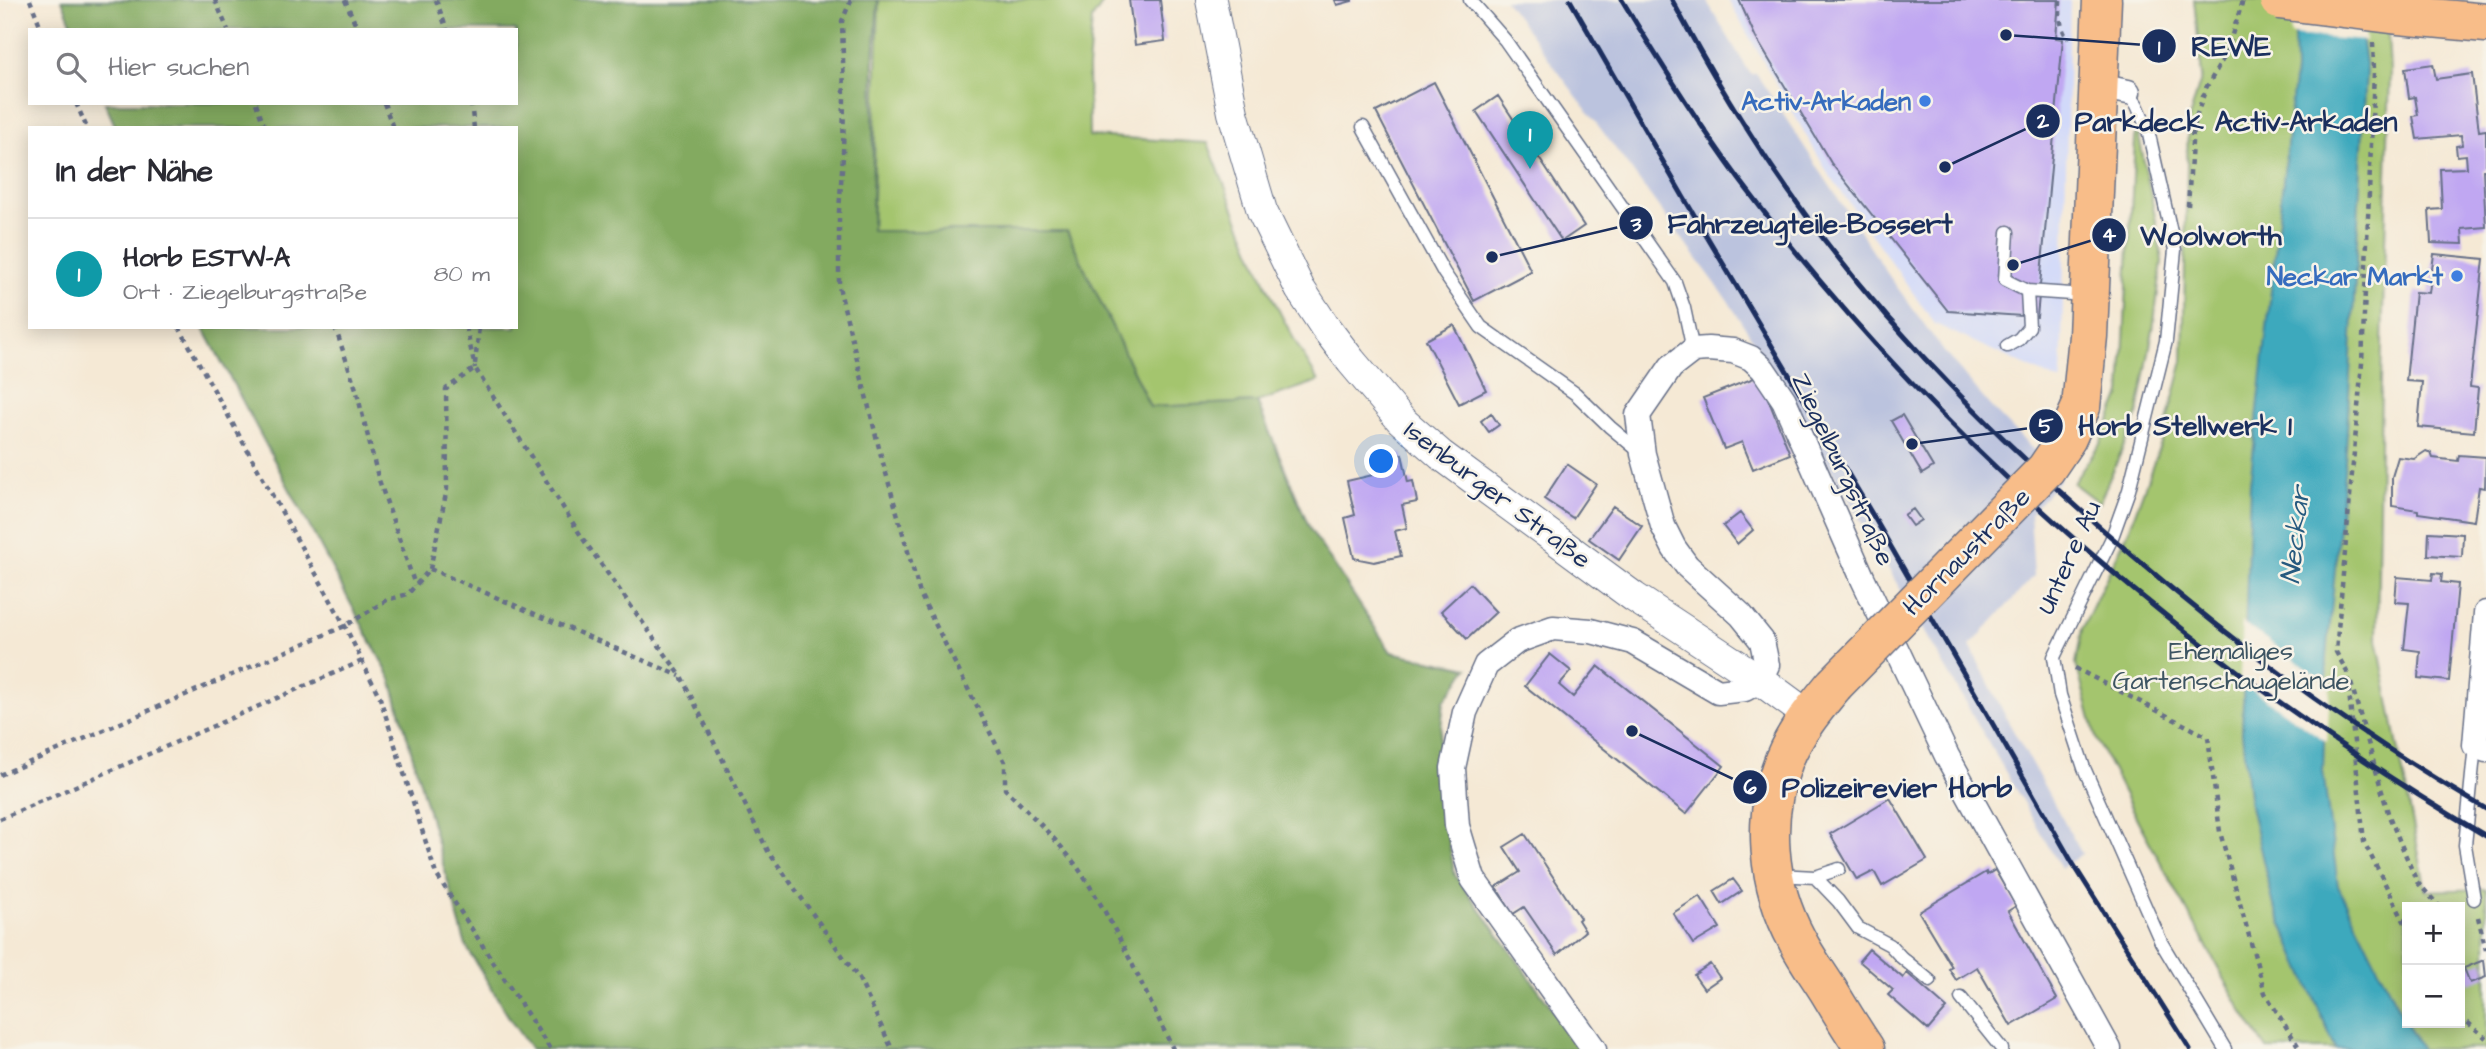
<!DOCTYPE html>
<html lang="de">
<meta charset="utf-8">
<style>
body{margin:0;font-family:"Architects Daughter",sans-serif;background:#f7f7f7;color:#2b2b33}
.controls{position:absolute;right:21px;bottom:21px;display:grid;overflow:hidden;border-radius:0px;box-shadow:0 4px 18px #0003}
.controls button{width:63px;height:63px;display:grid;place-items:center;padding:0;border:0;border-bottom:2px solid #e1e1e2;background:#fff;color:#2b2b33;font:35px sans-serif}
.you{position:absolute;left:1382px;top:462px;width:24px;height:24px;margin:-18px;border:5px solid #fff;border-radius:50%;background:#1a73e8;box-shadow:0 0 0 10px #1a73e833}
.badge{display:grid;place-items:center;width:46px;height:46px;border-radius:50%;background:#b5179e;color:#fff;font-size:23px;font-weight:700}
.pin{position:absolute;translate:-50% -58px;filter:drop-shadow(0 2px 4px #0008)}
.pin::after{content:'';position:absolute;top:37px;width:24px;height:21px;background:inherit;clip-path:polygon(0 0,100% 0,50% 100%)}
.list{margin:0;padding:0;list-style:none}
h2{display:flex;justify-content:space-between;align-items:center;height:91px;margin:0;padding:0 28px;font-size:30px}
h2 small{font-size:23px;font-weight:400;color:#7c7c81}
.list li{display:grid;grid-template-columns:46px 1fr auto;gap:21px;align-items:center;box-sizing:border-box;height:112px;padding:0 28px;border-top:2px solid #e1e1e2}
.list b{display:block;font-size:26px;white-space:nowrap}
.list p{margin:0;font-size:23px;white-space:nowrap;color:#7c7c81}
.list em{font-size:23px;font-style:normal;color:#7c7c81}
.icon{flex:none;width:38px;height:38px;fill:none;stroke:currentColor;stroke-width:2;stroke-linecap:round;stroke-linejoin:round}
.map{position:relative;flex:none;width:2486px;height:1049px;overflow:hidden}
.search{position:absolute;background:#fff;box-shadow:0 4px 18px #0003;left:28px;top:28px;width:490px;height:77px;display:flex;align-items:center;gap:18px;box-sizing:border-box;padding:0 24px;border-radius:0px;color:#7c7c81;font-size:26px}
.panel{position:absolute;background:#fff;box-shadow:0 4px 18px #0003;left:28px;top:126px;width:490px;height:203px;border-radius:0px}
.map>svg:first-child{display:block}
.built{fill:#d1d9f9}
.industrial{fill:#bbc3de}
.green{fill:#a4c56e;stroke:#607a66;stroke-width:2;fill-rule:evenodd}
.forest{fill:#83aa61;stroke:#4f6c60;stroke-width:2}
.water{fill:#3da9bd;stroke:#2c6c8e;stroke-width:2}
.pier{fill:#f5e9d5}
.building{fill:#c0a7f2}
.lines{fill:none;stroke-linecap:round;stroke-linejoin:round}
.service-casing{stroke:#677088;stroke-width:15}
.minor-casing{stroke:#677088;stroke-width:27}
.tertiary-casing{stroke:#677088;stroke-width:32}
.primary-casing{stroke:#677088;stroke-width:41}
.path{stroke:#677088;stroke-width:4.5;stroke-dasharray:5 5;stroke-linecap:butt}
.service{stroke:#fff;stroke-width:12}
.minor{stroke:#fff;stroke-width:24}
.tertiary{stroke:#fff;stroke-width:30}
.primary{stroke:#f8bd89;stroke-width:38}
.rail{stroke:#1b2f5e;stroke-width:5}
.primary-bridge-casing{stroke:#677088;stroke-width:41;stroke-linecap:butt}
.primary-bridge{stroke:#f8bd89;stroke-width:38}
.shop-dot{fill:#3f7fe0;stroke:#f7f3e8;stroke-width:2.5}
.labels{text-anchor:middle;stroke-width:5;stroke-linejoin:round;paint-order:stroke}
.shop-label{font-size:26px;font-weight:bold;fill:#366cbe;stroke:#f7f3e8;text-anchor:end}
.street-label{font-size:26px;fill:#1b2f5e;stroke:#f7f3e8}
.park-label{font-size:26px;fill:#3d5462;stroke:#f7f3e8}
.water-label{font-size:28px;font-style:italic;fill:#275a7f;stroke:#f7f3e8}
.leader{fill:none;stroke:#1b2f5e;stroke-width:2.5}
.callout-dot{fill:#1b2f5e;stroke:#f7f3e8;stroke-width:2.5}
.mark-label{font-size:21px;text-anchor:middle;font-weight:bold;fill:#fff}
.callout-label{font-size:28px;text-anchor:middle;font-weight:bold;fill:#1b2f5e;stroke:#f7f3e8;stroke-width:5;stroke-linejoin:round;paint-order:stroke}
</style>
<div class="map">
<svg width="2486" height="1049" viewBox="0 0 2486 1049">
<rect width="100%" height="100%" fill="#f7f3e8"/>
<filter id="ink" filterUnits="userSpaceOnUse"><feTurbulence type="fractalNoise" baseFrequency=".0143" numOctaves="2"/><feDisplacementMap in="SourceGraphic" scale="14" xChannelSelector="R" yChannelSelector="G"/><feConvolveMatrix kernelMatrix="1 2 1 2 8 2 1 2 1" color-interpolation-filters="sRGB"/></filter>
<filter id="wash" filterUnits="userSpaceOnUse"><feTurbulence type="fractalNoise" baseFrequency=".00686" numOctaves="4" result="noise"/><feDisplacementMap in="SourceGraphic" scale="28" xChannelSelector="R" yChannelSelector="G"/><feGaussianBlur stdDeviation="1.57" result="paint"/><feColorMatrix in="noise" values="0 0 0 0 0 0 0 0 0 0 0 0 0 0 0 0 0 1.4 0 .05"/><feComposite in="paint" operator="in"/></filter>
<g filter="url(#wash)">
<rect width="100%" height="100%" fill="#f5e9d5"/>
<path class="built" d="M1728,0H2070L2061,382L1935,324L1828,173Z"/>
<path class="industrial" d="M1505,0H1706L1751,75L1756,73L1889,276L1945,353L1990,406L2061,478L2030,514L2034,576L1970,646L2009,723L2082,854L2061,868L1791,400L1727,299Z"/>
<path class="green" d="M879,0H1105L1092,19L1088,68L1089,136L1208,143C1240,225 1271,307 1319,381L1257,402L1150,407L1067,231L872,232Z
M2194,0H2386L2390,72L2381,381L2377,639L2426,891L2486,889V1049H2267L2242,1011L2139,823L2096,738L2076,664L2082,629L2129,530L2162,440L2183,361L2188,122L2202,76ZM2407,907H2460V1023H2407Z
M2136,122L2155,216L2162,261L2153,330L2138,413L2099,503L2073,483L2100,444L2121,394Z"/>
<path class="forest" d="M62,0H878L874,61L872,231H1067L1150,407L1257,402L1310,529L1391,652L1468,668L1444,701L1436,773L1455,875L1582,1049H531L513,1024L466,946L391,679L203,327H516V128H116L105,103H516V30H74Z"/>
<path class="water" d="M2293,0H2356L2366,71L2346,451L2327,657L2323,771L2338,886L2399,1010L2421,1049H2336L2274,906L2250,806L2242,733L2250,483L2295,71Z"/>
<path class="pier" d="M2289,0H2360L2365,41L2291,35Z
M2242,622L2330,685L2327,742L2240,681Z"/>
<g id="blocks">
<path class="building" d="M1129,0H1160L1165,41L1135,45Z
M1335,0H1352V1L1337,5Z
M1739,0H2059L2056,38L2063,39L2037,317L1948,311L1831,163L1756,38Z
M2433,64L2436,79L2472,74L2479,131L2486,130V170H2483L2486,227L2462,229L2463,244L2431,243L2429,210L2442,209L2440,169L2467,168L2466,155L2457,156L2456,146L2462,145L2461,135L2417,139L2413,116L2418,115L2415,97L2409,98L2405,68Z
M1434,82L1531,271L1474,301L1376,112Z
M1498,96L1584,226L1562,241L1476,111Z
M2434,254L2484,259L2470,387L2478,388L2474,432L2418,427L2422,382L2406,381L2415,292L2429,293Z
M1454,325L1486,390L1459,404L1426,340Z
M1759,376L1790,454L1753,469L1742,442L1724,449L1703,398Z
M1491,413L1499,425L1489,432L1481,421Z
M1902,415L1933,467L1922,474L1891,421Z
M2426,451L2431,453L2433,458L2458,461L2459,455L2486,457L2485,488L2479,487L2474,521L2418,513V510L2392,506V477L2398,457L2414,459Z
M1402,454L1408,482L1413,481L1417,502L1402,505L1407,528L1395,531L1401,556L1374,562L1354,558L1345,518L1355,515L1347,481L1373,475L1370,462Z
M1567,464L1596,484L1573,518L1544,499Z
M1613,506L1642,526L1619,560L1589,539Z
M1913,509L1921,520L1912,526L1904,515Z
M1740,513L1753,530L1737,544L1723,526Z
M2429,532L2463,534L2462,557L2428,555Z
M2433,573L2442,574L2441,582L2458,584L2449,681L2418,678L2420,651L2404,649L2409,603L2395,602L2397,577L2432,580Z
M1470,584L1496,612L1467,639L1441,611Z
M1550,654L1571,671L1559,685L1573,697L1598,666L1724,766L1686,814L1525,686Z
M1890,798L1927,860L1882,886L1874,871L1857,880L1830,834Z
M1525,834L1580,918L1578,920L1585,931L1557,955L1524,907L1513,914L1496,887L1520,872L1504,847Z
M1995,870L2016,906L2008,911L2057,999L2011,1026L1977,967L1956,980L1949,969L1952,967L1919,912L1986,872L1987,875Z
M1733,879L1742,891L1722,904L1714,891Z
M1700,896L1720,928L1693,944L1673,913Z
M1869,949L1903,978L1907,973L1947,1008L1928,1030L1888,995L1893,990L1859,961Z
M2484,960L2486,977L2470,983L2464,968Z
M1710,964L1720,978L1704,989L1694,975Z"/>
</g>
</g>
<g filter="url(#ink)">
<use href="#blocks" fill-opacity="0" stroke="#677088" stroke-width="2"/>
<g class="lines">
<g class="service-casing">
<path id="service" d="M1470,0L1505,40L1675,282L1684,308L1693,350
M2128,92L2137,105L2148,130L2175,250L2166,341L2129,490L2111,540L2054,657L2060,695L2084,768L2161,942L2225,1049
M1363,127L1444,273L1481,327L1576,394L1610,427L1640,452
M2008,232L2005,280L2027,291L2086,295
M2007,346L2019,339L2029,327L2027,291
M1778,875L1815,877L1838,901L1858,928L1890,945L1901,957L1930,981
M1815,877L1839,869
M2474,899L2465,845L2475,745
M1961,998L2002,1049"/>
</g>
<g class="minor-casing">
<path id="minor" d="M2098,86L2128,92
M2486,613L2475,745L2486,750
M1594,1049L1473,879L1457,826L1453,768L1465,712L1486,665L1517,641L1553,628L1591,631L1633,642L1718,692L1745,689L1760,680L1767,665L1762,641L1741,615L1687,566L1674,548L1663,526L1643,454L1638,415L1671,367L1693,350L1708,349L1733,351L1751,358L1763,369L1784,400L1863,579L1947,756L2109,1049"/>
</g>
<g class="tertiary-casing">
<path id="tertiary" d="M1211,0L1233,113L1262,211L1300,289L1325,327L1351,361L1401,420L1441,455L1634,597L1760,680L1809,716"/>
</g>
<g class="primary-casing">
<path id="primary" d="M2399,15L2486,23
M2081,407L2088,336L2102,0
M1834,685C1815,708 1795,732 1784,760C1761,818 1767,885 1797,940C1806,958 1818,974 1828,990C1840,1010 1852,1030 1865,1049"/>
</g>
<path class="path" d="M30,0L42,30
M215,0L228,30
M345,0L358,30
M436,0L447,30
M851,0L842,21L844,97L843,156L839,211V287L880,452L920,594L1005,762V789C1030,814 1057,839 1078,868C1116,924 1143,988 1173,1049
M2060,0C2060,14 2059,27 2068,39
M2373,43L2374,71L2362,363L2336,652L2347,672L2364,842L2407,927
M76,103L87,128
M256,103L265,128
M384,103L393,128
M471,103L474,128
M2188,206L2193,126L2206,88L2226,54L2243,0
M179,327L345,626L380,698L436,874L550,1049
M335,327L356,389L378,477L415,585
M466,327L475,368
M475,364L479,327
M430,569L680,676
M2075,668L2208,737L2220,832L2265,993L2300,1049
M2351,683L2389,816L2417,882L2440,907
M0,775L345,626L387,600L408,594L430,569L447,489L446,389L475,368L583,539L681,676L768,851L859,979L892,1049
M0,819L362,661
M2478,917L2486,950
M2460,1016L2486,1038"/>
<use href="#service" class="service"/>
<use href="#minor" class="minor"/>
<use href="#tertiary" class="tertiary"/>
<use href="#primary" class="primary"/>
<path class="rail" d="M1570,0L1684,198L1875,519L2072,862L2190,1049
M1622,0C1659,61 1697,122 1739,179C1935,442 2204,671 2486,836
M1672,0C1732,113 1804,222 1888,318C1963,403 2045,481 2131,554C2242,650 2359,735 2486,809"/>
<g class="primary-bridge-casing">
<path id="primary-bridge" d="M2279,0L2399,15
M1834,685L2046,469L2067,438L2081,407"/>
</g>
<use href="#primary-bridge" class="primary-bridge"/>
</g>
</g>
<g class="shop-dot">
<circle cx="1925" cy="101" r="7"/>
<circle cx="2457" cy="276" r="7"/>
</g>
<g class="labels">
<g class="shop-label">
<text x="1911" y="110">Activ-Arkaden</text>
<text x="2443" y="285">Neckar Markt</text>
</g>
<g class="street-label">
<text transform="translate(1844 469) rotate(65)" y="9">Ziegelburgstraße</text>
<text transform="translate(1498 494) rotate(37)" y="9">Isenburger Straße</text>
<text transform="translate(1966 551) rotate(-45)" y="9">Hornaustraße</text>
<text transform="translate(2068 557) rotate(-66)" y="9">Untere Au</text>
</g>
<g class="park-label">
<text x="2231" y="659">Ehemaliges<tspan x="2231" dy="30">Gartenschaugelände</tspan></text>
</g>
<g class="water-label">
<text transform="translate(2294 535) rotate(-84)" y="10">Neckar</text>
</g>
</g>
<path class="leader" d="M2006 35L2159 46M1945 167L2043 121M1492 257L1636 223M2013 265L2109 235M1912 444L2046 426M1632 731L1750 787"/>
<g class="callout-dot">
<circle cx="2006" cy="35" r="7"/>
<circle cx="1945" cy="167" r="7"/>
<circle cx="1492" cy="257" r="7"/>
<circle cx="2013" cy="265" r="7"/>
<circle cx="1912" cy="444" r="7"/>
<circle cx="1632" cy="731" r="7"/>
<circle cx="2159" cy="46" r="18"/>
<circle cx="2043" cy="121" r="18"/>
<circle cx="1636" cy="223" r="18"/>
<circle cx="2109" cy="235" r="18"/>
<circle cx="2046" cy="426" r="18"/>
<circle cx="1750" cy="787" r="18"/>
</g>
<g class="mark-label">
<text x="2159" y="54">1</text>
<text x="2043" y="128">2</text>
<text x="1636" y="231">3</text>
<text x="2109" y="242">4</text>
<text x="2046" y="433">5</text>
<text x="1750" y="794">6</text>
</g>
<g class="callout-label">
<text x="2231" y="56">REWE</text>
<text x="2236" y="131">Parkdeck Activ-Arkaden</text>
<text x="1810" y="233">Fahrzeugteile-Bossert</text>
<text x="2211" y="245">Woolworth</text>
<text x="2185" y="435">Horb Stellwerk 1</text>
<text x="1897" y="797">Polizeirevier Horb</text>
</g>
</svg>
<div class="controls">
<button>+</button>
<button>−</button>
</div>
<div class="you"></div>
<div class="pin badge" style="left:1530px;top:169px;background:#0f9aa8">1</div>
<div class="search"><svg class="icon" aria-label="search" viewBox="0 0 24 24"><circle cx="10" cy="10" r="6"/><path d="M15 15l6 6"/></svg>Hier suchen</div>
<section class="panel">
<h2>In der Nähe<small></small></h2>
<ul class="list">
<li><span class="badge" style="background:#0f9aa8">1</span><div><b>Horb ESTW-A</b><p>Ort · Ziegelburgstraße</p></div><em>80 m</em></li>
</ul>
</section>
</div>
